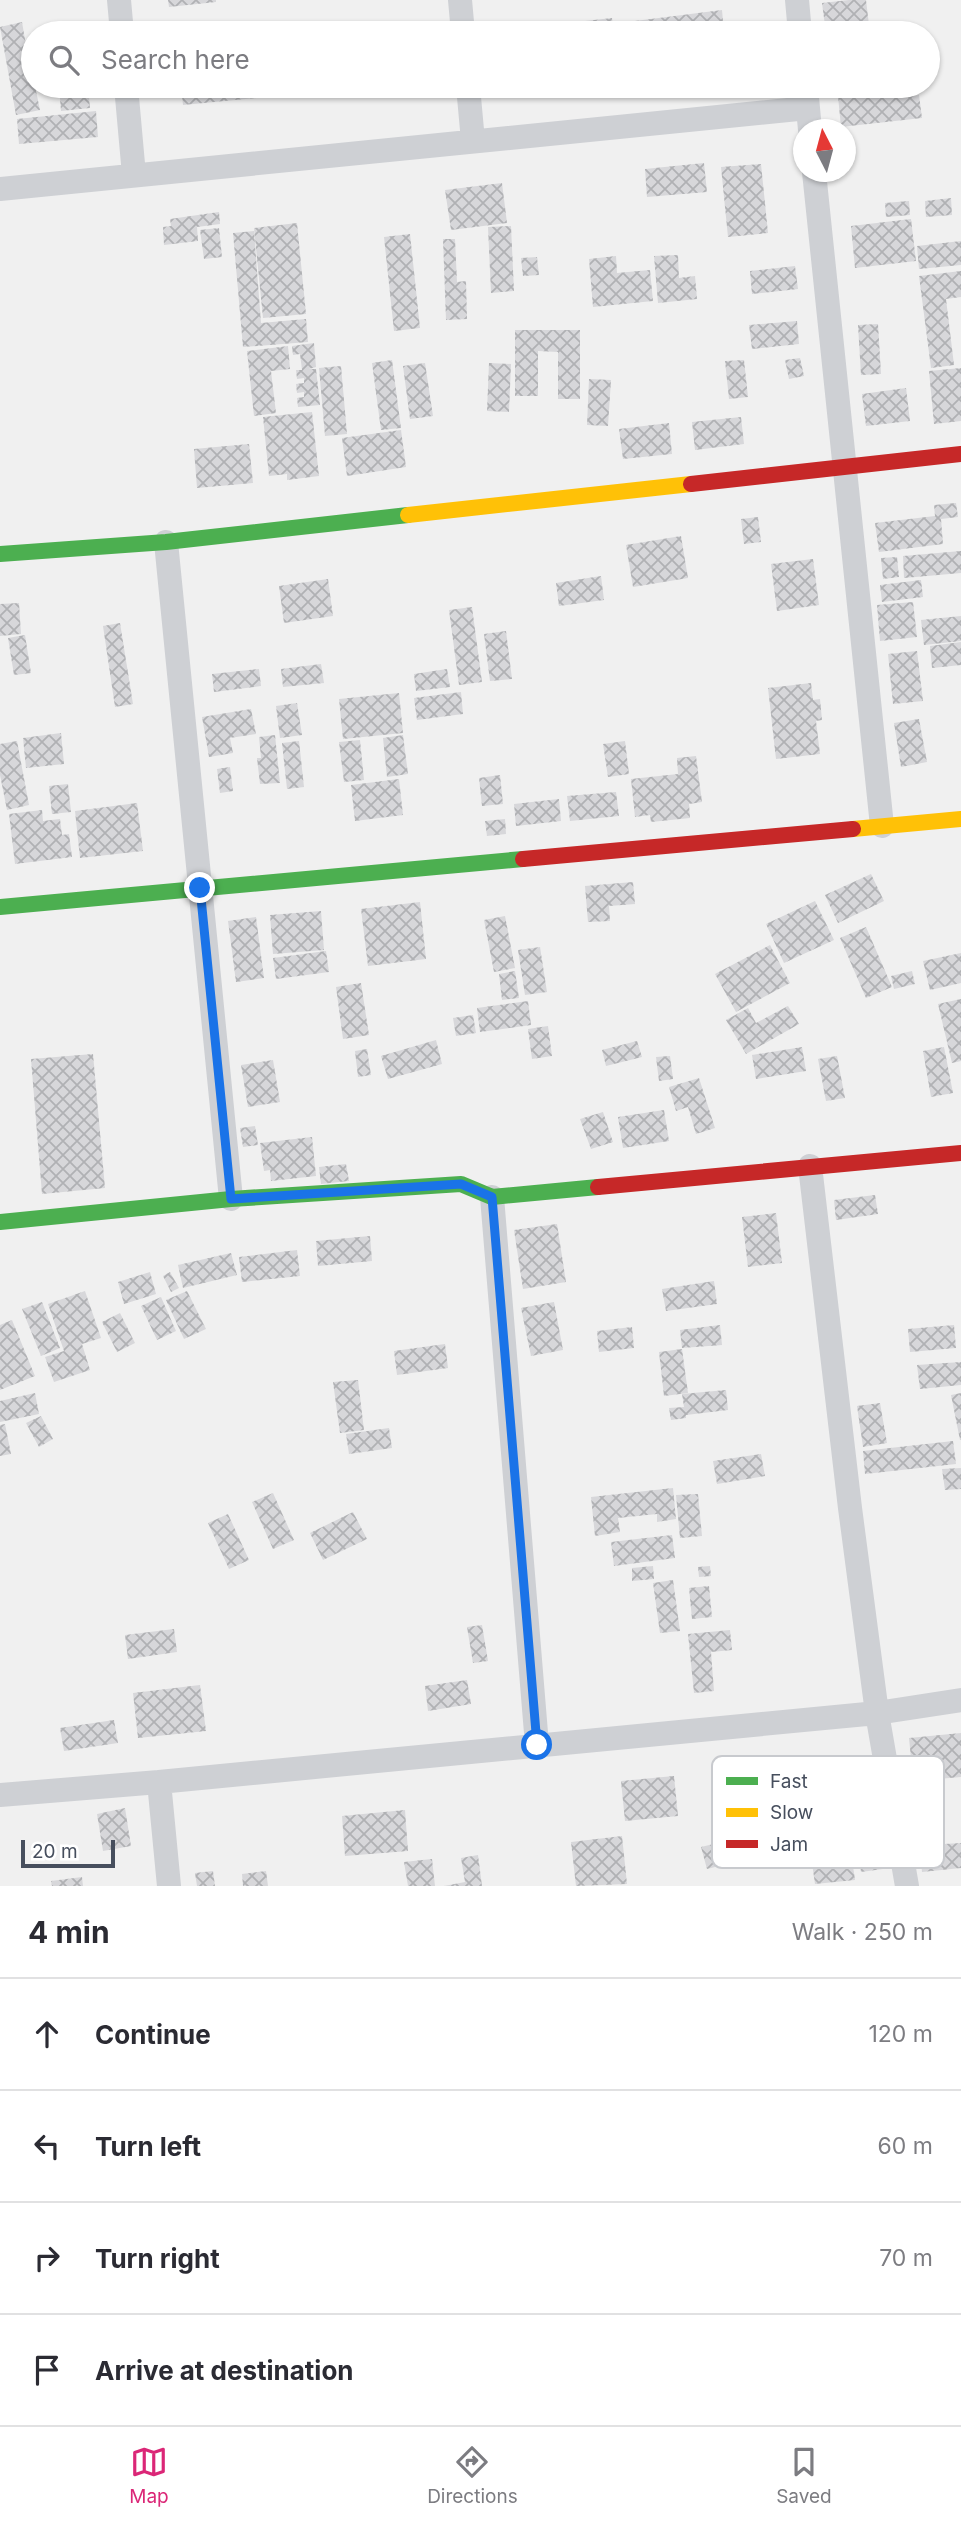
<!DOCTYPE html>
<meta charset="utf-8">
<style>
body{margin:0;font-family:Inter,sans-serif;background:#f2f2f3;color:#2b2b33}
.compass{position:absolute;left:793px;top:119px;width:63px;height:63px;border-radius:50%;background:#fff;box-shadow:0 2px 5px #0004;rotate:354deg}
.scale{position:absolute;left:21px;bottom:18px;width:94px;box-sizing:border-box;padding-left:7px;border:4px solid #464e5d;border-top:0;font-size:19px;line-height:24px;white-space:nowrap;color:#464e5d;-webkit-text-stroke:5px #fff;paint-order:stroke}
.stop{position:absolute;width:21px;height:21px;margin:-16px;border:5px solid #1a73e8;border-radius:50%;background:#fff}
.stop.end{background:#1a73e8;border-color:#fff;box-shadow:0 2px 7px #0008}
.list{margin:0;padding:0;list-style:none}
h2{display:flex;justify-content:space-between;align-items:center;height:91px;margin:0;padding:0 28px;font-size:30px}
h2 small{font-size:23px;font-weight:400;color:#7c7c81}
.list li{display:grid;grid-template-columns:46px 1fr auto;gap:21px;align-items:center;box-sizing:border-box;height:112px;padding:0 28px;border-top:2px solid #e1e1e2}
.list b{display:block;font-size:26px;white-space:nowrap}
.list em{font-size:23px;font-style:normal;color:#7c7c81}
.icon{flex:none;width:38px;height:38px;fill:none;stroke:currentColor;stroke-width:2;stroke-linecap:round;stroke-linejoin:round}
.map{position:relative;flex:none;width:961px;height:1886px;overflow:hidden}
.search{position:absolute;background:#fff;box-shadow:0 2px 5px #0004;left:21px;right:21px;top:21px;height:77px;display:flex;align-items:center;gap:18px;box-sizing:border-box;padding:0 24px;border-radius:38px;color:#7c7c81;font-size:26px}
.sheet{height:539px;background:#fff}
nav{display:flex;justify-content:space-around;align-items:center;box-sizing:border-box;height:98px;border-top:2px solid #e1e1e2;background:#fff;font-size:19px;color:#7c7c81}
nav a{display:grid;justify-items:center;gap:4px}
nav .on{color:#db2777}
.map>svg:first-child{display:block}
.building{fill:url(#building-cross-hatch)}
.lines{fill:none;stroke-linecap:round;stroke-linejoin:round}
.street{stroke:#ced0d4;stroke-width:24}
.fast{stroke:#4caf50;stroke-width:16}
.slow{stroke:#ffc107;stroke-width:16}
.jam{stroke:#c62828;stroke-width:16}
.route{stroke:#1a73e8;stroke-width:9}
.key{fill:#fff;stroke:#c8cace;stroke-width:2}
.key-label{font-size:19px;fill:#464e5d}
</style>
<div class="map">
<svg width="961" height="1886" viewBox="0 0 961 1886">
<defs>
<pattern id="building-cross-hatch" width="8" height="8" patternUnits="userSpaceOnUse" patternTransform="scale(1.75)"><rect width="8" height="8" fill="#d7d7da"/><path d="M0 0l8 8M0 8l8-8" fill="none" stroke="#b0b1b4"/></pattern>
</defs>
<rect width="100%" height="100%" fill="#f0f0f0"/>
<path class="building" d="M168,0H216V2L169,7Z
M849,0H866L870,33H826L822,3Z
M722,10L724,33H628L627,22Z
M612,18L614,33H514L513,29Z
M22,22L33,86H35L40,110L16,115L0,27Z
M59,86H88L90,108L61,111Z
M181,86H277L278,96L183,105Z
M305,86H366V88L306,94Z
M837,86H901L902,97L919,95L922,118L841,127Z
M96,111L98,137L19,144L17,119Z
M704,163L707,192L647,197L645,169Z
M761,164L768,233L728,237L721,167Z
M502,183L507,223L451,230L445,190Z
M951,198L952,215L926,217L925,201Z
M909,201L910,215L886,217L885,203Z
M219,212L220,224L197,227L198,241L164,245L163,227L171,226L170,219Z
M911,219L916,261L855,268L851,226Z
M297,223L306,314L263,318L254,228Z
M511,226L514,291L491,293L488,227Z
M219,228L222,257L204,259L200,230Z
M254,231L261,323L306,319L308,342L243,347L233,233Z
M410,234L420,328L394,331L384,237Z
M443,239H455L457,282L466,281L467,319L446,320Z
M961,241V265L919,269L917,246Z
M678,255L679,278L695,276L697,299L658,303L654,256Z
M616,256L617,273L650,270L653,301L593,307L589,259Z
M537,257L539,275L523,276L521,258Z
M795,266L798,289L752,294L750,271Z
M961,271V297L946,299L954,365L931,368L919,276Z
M797,321L799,344L752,349L749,325Z
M878,324L881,374L861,375L858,325Z
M515,330H580V399H558V352L538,351V396H515Z
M314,343L316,367L309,369H316L320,405L298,407L297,398L304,397V392L297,393L296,384L304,383V378L297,379L296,370H302L300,354L293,355L292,346Z
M288,346L290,369L271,371L276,413L254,416L247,351Z
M800,358L804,376L789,379L785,360Z
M392,360L401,428L381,430L372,363Z
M744,360L748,397L729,399L725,361Z
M425,363L433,416L410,419L403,366Z
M489,363L511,364L509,412L487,411Z
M341,366L347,434L325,436L319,368Z
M961,368V421L934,424L929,371Z
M589,379L611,380L608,426L587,425Z
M906,388L910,421L866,426L862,394Z
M312,412L319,476L287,480V474L269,476L263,417Z
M741,417L744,444L695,450L692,422Z
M669,423L672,454L623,459L619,429Z
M401,430L406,467L347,476L342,438Z
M249,444L253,483L197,488L194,449Z
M956,503L958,517L941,519L943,544L879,552L875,523L935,516L934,505Z
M758,517L761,542L744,544L741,519Z
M681,536L688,578L633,587L626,545Z
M961,551V573L904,578L903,556Z
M897,557L899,577L883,579L881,558Z
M813,559L819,605L777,611L771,564Z
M601,576L604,600L559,606L556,583Z
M328,579L333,616L284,623L279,586Z
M921,580L923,597L882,602L880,585Z
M913,602L917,637L880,641L877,605Z
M19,603L21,634L0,636V604Z
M472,607L482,682L459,685L449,610Z
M961,616V641L924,645L921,620Z
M120,623L133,704L115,707L103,626Z
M506,631L512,679L490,681L484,634Z
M25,635L31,673L14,675L8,638Z
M961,642V665L932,668L930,646Z
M917,651L923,701L893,704L888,654Z
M321,664L324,683L283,687L281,669Z
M259,669L261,686L214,692L212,674Z
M447,669L450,687L416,691L414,674Z
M811,683L813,700L820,699L822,720L816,721L820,754L776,759L768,688Z
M461,692L463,714L417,720L414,698Z
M399,693L403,733L343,739L339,699Z
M297,703L302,735L280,738L276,706Z
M251,709L256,734L230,738L233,753L209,757L202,717Z
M919,719L927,762L901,767L894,723Z
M61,733L64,764L26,768L23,738Z
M275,735L280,783L260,784L257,758H261L259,737Z
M403,735L408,774L387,777L383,738Z
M360,740L364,780L344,782L339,742Z
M17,741L29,805L7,810L0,775V744Z
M299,741L304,787L287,789L282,743Z
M625,741L629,774L608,777L603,744Z
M696,756L702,802L689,804L690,818L651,822L650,815L635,817L631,779L678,774L677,758Z
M230,767L233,791L220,793L217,769Z
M500,775L503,804L482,806L479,778Z
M399,779L403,815L355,821L351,785Z
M68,784L71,812L52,814L49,786Z
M616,792L619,816L570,821L567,796Z
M559,799L561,821L516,826L514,804Z
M137,803L143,851L80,858L75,811Z
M42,810L43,821L60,819L62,835L69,834L72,857L15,864L9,814Z
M505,819L506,834L487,836L485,821Z
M871,874L884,901L838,923L825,895Z
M633,882L635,904L609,906L610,921L588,922L585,886Z
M815,901L834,940L784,963L766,924Z
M420,902L426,959L368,966L361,909Z
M321,911L324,950L273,954L270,915Z
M505,916L515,968L494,972L484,920Z
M256,917L264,978L236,982L228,921Z
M866,927L892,987L866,998L840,938Z
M770,945L790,983L736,1012L715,974Z
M540,947L547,992L525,995L518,950Z
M326,951L329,972L276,979L273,958Z
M961,953V983L930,990L923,961Z
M515,971L519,998L502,1000L499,974Z
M912,971L915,984L894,989L891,976Z
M361,983L369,1035L343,1039L336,987Z
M961,999V1061L952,1063L938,1004Z
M528,1001L531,1025L480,1032L477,1008Z
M788,1006L799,1024L746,1054L726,1020L748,1008L756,1023Z
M473,1015L476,1033L456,1036L453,1018Z
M548,1026L552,1056L532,1059L528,1029Z
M436,1040L442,1064L388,1079L381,1056Z
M637,1041L642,1057L606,1066L602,1050Z
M802,1047L806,1071L756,1079L752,1055Z
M944,1047L953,1093L931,1097L923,1051Z
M367,1049L371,1075L358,1077L355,1051Z
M93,1054L105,1188L42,1194L31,1059Z
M670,1056L673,1079L659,1081L656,1057Z
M837,1056L845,1098L826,1101L818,1059Z
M273,1060L280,1102L248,1107L241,1065Z
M699,1078L715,1128L696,1134L688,1107L676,1111L669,1087Z
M664,1110L669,1141L623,1148L618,1117Z
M603,1112L613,1142L591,1149L580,1119Z
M255,1126L258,1145L243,1147L240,1128Z
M312,1137L316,1176L271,1181L270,1170L264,1171L260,1143Z
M346,1164L349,1181L321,1184L319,1167Z
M875,1195L878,1214L836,1220L834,1200Z
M776,1213L782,1263L748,1267L742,1217Z
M557,1224L566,1282L523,1289L514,1230Z
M370,1236L372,1261L318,1266L316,1241Z
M297,1250L300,1276L242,1282L239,1257Z
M231,1253L237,1275L183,1288L178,1265Z
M150,1272L156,1294L124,1304L118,1282Z
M170,1272L179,1288L171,1292L163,1276Z
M714,1281L717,1304L666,1311L662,1289Z
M85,1291L101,1338L82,1344L90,1370L54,1382L45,1357L64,1351L48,1304Z
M187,1291L206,1329L184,1339L166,1300Z
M161,1297L176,1331L157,1340L141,1306Z
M42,1302L60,1348L41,1356L22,1309Z
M554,1302L563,1350L531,1356L521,1308Z
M120,1313L135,1343L117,1352L102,1322Z
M12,1320L35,1376L0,1390V1325Z
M720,1325L722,1345L682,1348L680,1330Z
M954,1325L956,1348L910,1352L908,1329Z
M632,1327L634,1348L599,1352L597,1331Z
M445,1344L448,1368L397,1375L394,1351Z
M682,1349L688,1393L664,1396L659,1352Z
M961,1362V1385L920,1389L917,1365Z
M358,1380L364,1430L340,1433L333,1382Z
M726,1390L728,1410L686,1415V1418L671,1420L669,1408L684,1407L682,1394Z
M35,1393L39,1414L0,1422V1401Z
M961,1393V1440H960L951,1395Z
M880,1403L887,1443L863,1447L857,1406Z
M41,1416L53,1439L39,1447L26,1423Z
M5,1424L11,1454L0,1456V1425Z
M389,1428L392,1448L349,1454L346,1434Z
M953,1441L956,1464L865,1474L863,1451Z
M761,1454L765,1476L717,1484L713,1461Z
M961,1468V1489L945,1490L942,1469Z
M673,1488L676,1519L657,1522V1514L618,1518L620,1532L595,1536L591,1497Z
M273,1493L294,1540L273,1549L252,1502Z
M698,1494L702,1536L680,1538L676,1495Z
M353,1512L367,1539L323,1560L310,1533Z
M228,1514L249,1560L229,1569L208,1523Z
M672,1535L675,1558L614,1566L611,1542Z
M653,1566L654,1579L632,1581V1568Z
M710,1566L711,1576L699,1577L698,1567Z
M673,1580L680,1631L660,1633L653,1583Z
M709,1586L712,1617L692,1619L689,1588Z
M482,1625L488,1661L473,1663L467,1627Z
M174,1629L177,1652L128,1659L125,1635Z
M730,1630L732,1650L711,1652L714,1691L694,1693L688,1634Z
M467,1680L471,1704L428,1711L425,1686Z
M200,1685L206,1731L138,1738L133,1693Z
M114,1720L118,1743L64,1751L60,1728Z
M961,1733V1777L938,1779L944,1844L961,1843V1868L922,1872L909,1738Z
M674,1776L678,1816L625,1821L621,1781Z
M125,1808L131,1846L103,1851L97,1814Z
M405,1810L408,1851L345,1856L342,1816Z
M884,1823L890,1868L861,1872L855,1826Z
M755,1834L760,1856L707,1869L701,1847Z
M622,1836L627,1884L576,1886L571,1842Z
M478,1855L482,1886H444L465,1882L461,1858Z
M432,1859L435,1886H408L404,1862Z
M852,1859L855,1880L815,1884L812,1863Z
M213,1871L215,1886H197L195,1873Z
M266,1871L268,1886H243L242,1874Z
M82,1877L83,1886H52L51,1881Z"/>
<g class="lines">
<path class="street" d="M119,0L122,33
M460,0L463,33
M797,0L800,33
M126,86L134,175
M468,86L473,141
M806,86L810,130
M814,172L882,826
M0,189L808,108
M166,542L231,1199
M810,1166L850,1508L877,1713L907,1886
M492,1197L537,1745
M0,1795L159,1782
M169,1886L159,1782L877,1713L961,1700"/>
<path class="fast" d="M0,554L166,542L408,515
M0,907L523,859
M0,1222L231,1199L461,1184L492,1197L598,1187"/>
<path class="slow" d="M408,515L691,484
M853,829L961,819"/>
<path class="jam" d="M691,484L961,454
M523,859L853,829
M598,1187L961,1153"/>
</g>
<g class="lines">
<path class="route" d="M200,888L231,1199L461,1184L492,1197L537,1745"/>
</g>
<rect x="712" y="1756" width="232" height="112" rx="10" class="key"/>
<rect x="726" y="1777" width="32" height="8" fill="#4caf50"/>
<rect x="726" y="1808" width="32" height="9" fill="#ffc107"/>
<rect x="726" y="1840" width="32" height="8" fill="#c62828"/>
<g class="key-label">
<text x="770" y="1788">Fast</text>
<text x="770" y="1819">Slow</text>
<text x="770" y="1851">Jam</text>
</g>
</svg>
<svg class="compass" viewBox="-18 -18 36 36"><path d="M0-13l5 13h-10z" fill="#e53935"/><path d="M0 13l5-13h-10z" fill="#7c7c81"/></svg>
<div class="scale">20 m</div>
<div class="stop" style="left:537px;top:1745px"></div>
<div class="stop end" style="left:200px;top:888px"></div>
<div class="search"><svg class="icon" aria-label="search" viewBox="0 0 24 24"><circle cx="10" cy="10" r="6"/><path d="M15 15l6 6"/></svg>Search here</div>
</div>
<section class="sheet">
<h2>4 min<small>Walk · 250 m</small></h2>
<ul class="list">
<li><svg class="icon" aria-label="ahead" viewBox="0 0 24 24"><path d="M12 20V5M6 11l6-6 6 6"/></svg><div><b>Continue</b></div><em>120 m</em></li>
<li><svg class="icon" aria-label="left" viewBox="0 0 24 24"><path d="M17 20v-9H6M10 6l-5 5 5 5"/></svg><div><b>Turn left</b></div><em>60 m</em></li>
<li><svg class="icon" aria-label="right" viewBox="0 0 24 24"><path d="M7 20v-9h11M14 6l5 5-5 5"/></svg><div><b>Turn right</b></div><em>70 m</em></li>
<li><svg class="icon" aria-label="arrive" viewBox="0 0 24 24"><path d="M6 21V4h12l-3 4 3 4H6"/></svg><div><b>Arrive at destination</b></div></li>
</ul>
</section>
<nav>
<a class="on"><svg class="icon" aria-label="map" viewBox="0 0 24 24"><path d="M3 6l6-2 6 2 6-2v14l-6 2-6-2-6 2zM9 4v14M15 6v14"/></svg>Map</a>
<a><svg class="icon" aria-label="directions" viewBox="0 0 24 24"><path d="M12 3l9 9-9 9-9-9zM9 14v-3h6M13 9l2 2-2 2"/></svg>Directions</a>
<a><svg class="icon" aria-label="saved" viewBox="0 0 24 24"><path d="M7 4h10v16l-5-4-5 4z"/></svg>Saved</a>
</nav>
